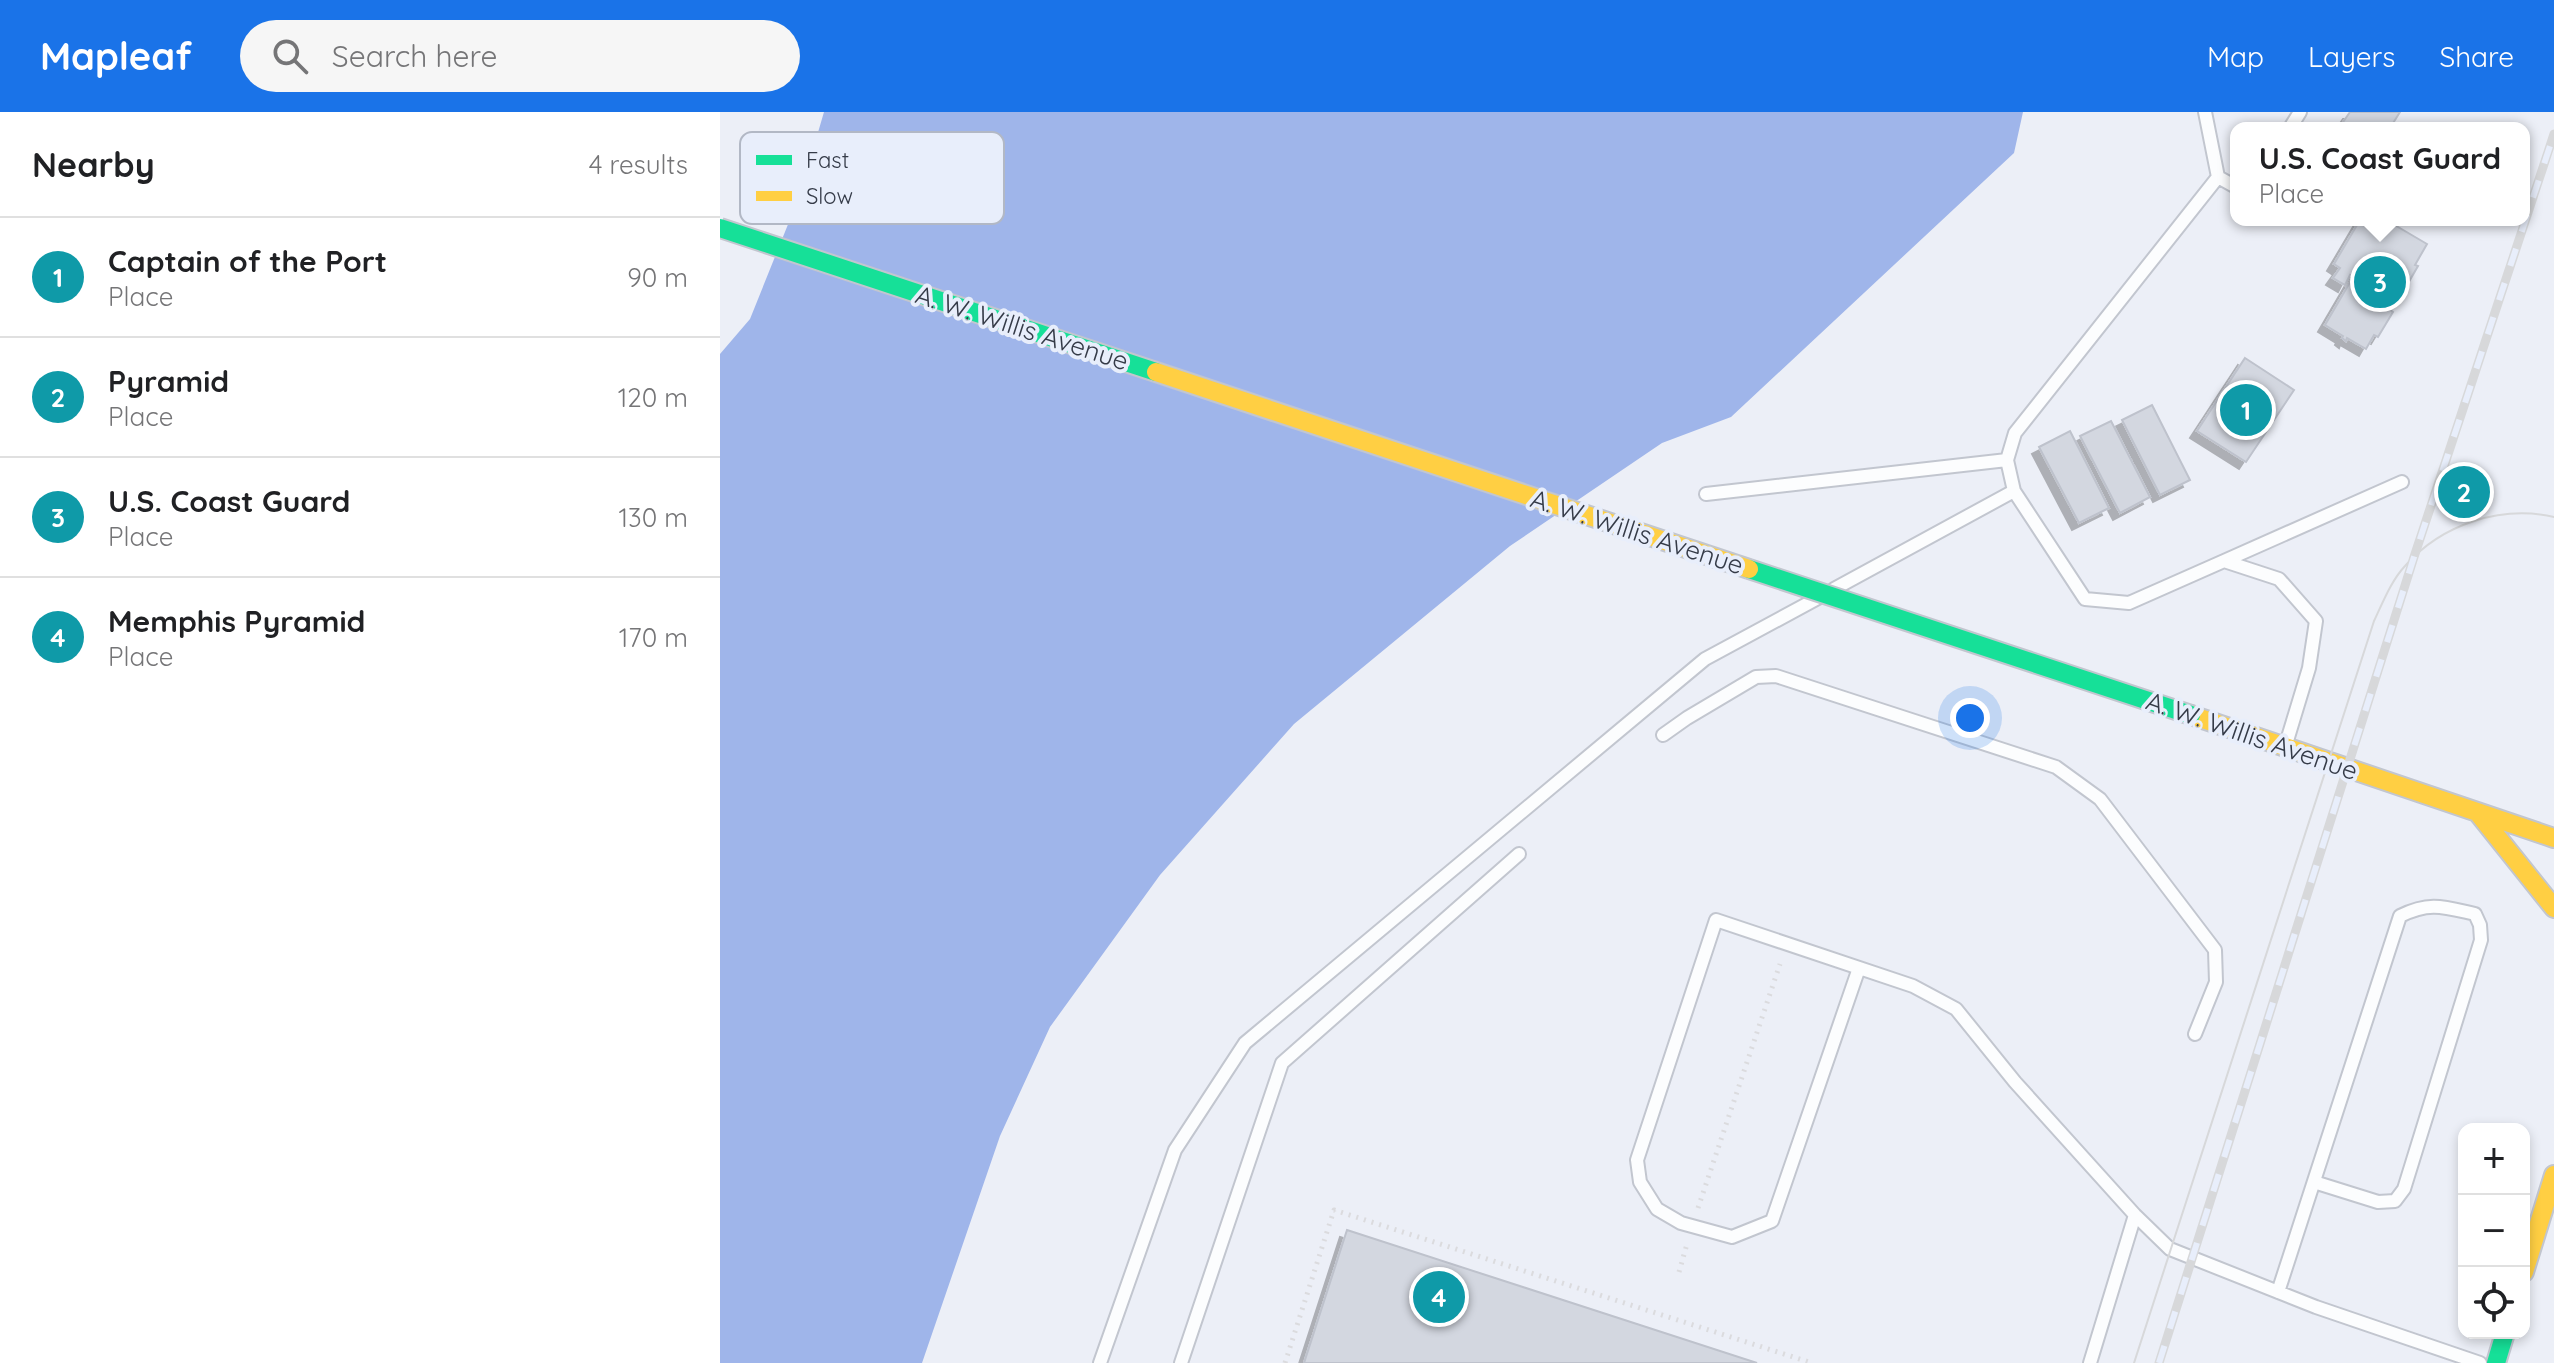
<!DOCTYPE html>
<meta charset="utf-8">
<style>
body{margin:0;font-family:Quicksand,sans-serif;background:#f6f6f6;color:#202124}
.controls{position:absolute;right:24px;bottom:24px;display:grid;overflow:hidden;border-radius:16px;box-shadow:0 4px 12px #0003}
.controls button{width:72px;height:72px;display:grid;place-items:center;padding:0;border:0;border-bottom:2px solid #e0e0e0;background:#fff;color:#202124;font:40px sans-serif}
.you{position:absolute;left:1250px;top:606px;width:28px;height:28px;margin:-20px;border:6px solid #fff;border-radius:50%;background:#1a73e8;box-shadow:0 0 0 12px #1a73e833}
.badge{display:grid;place-items:center;width:52px;height:52px;border-radius:50%;background:#1a73e8;color:#fff;font-size:26px;font-weight:700}
.pin{position:absolute;translate:-50% -50%;border:4px solid #fff;box-shadow:0 2px 8px #0006}
.popup{position:absolute;left:1510px;top:10px;width:300px;height:104px;box-sizing:border-box;display:grid;place-content:center;border-radius:16px;background:#fff;filter:drop-shadow(0 2px 6px #0005);font-size:26px;white-space:nowrap;color:#757577}
.popup b{font-size:30px;color:#202124}
.popup::after{content:'';position:absolute;left:50%;top:100%;margin-left:-16px;border:16px solid transparent;border-top-color:#fff}
.list{margin:0;padding:0;list-style:none}
h2{display:flex;justify-content:space-between;align-items:center;height:104px;margin:0;padding:0 32px;font-size:34px}
h2 small{font-size:26px;font-weight:400;color:#757577}
.list li{display:grid;grid-template-columns:52px 1fr auto;gap:24px;align-items:center;box-sizing:border-box;height:120px;padding:0 32px;border-top:2px solid #e0e0e0}
.list b{display:block;font-size:30px;white-space:nowrap}
.list p{margin:0;font-size:26px;white-space:nowrap;color:#757577}
.list em{font-size:26px;font-style:normal;color:#757577}
.icon{flex:none;width:44px;height:44px;fill:none;stroke:currentColor;stroke-width:2;stroke-linecap:round;stroke-linejoin:round}
.map{position:relative;flex:none;width:1834px;height:1251px;overflow:hidden}
header{display:flex;align-items:center;gap:48px;box-sizing:border-box;height:112px;padding:0 40px;background:#1a73e8;color:#fff}
header strong{font-size:38px}
nav{display:flex;gap:44px;margin-inline-start:auto;font-size:28px}
.search{width:560px;height:72px;background:#f6f6f6;display:flex;align-items:center;gap:20px;box-sizing:border-box;padding:0 28px;border-radius:44px;color:#757577;font-size:30px}
main{display:flex}
aside{flex:1;background:#fff}
.map>svg:first-child{display:block}
.water{fill:#9fb5ea}
.building{fill:#d3d7e0;stroke:#bec2cc;stroke-width:2;filter:url(#shadow)}
.lines{fill:none;stroke-linecap:round;stroke-linejoin:round}
.lane-casing{stroke:#c2c6cf;stroke-width:16}
.fast-casing{stroke:#c2c6cf;stroke-width:22}
.slow-casing{stroke:#c2c6cf;stroke-width:22}
.path{stroke:#dbdbde;stroke-width:5;stroke-dasharray:2 6;stroke-linecap:butt}
.lane{stroke:#fcfdfe;stroke-width:12}
.fast{stroke:#16e098;stroke-width:18}
.slow{stroke:#ffcf43;stroke-width:18}
.tram{stroke:#d7d8da;stroke-width:2}
.rail-casing{stroke:#d7d8da;stroke-width:9}
.rail{stroke:#e8eefb;stroke-width:6;stroke-dasharray:18;stroke-linecap:butt}
.fast-bridge-casing{stroke:#c2c6cf;stroke-width:22;stroke-linecap:butt}
.slow-bridge-casing{stroke:#c2c6cf;stroke-width:22;stroke-linecap:butt}
.fast-bridge{stroke:#16e098;stroke-width:18}
.slow-bridge{stroke:#ffcf43;stroke-width:18}
.labels{text-anchor:middle;stroke-width:8;stroke-linejoin:round;paint-order:stroke}
.street-label{font-size:26px;fill:#353b48;stroke:#e8eefb}
.key{fill:#e8eefb;stroke:#b2b8c5;stroke-width:2}
.key-label{font-size:22px;fill:#353b48}
</style>
<header>
<strong>Mapleaf</strong>
<div class="search"><svg class="icon" aria-label="search" viewBox="0 0 24 24"><circle cx="10" cy="10" r="6"/><path d="M15 15l6 6"/></svg>Search here</div>
<nav><a>Map</a><a>Layers</a><a>Share</a></nav>
</header>
<main>
<aside>
<h2>Nearby<small>4 results</small></h2>
<ul class="list">
<li><span class="badge" style="background:#0f9aa8">1</span><div><b>Captain of the Port</b><p>Place</p></div><em>90 m</em></li>
<li><span class="badge" style="background:#0f9aa8">2</span><div><b>Pyramid</b><p>Place</p></div><em>120 m</em></li>
<li><span class="badge" style="background:#0f9aa8">3</span><div><b>U.S. Coast Guard</b><p>Place</p></div><em>130 m</em></li>
<li><span class="badge" style="background:#0f9aa8">4</span><div><b>Memphis Pyramid</b><p>Place</p></div><em>170 m</em></li>
</ul>
</aside>
<div class="map">
<svg width="1834" height="1251" viewBox="0 0 1834 1251">
<defs>
<filter id="shadow"><feDropShadow dx="-7" dy="7" stdDeviation="0" flood-color="#0004"/></filter>
</defs>
<rect width="100%" height="100%" fill="#eceff7"/>
<path class="water" d="M104,0H1303L1294,41L1011,305L942,331L790,434L574,612L440,763L330,915L280,1024L202,1251H0V242L30,207L79,85Z"/>
<path class="building" d="M1630,0H1680L1670,16H1619Z
M1640,108H1666L1707,132L1695,153L1698,154L1683,180L1680,178L1669,197L1673,200L1658,225L1654,223L1646,237L1627,226L1626,229L1622,226L1623,224L1605,213L1633,165L1630,163L1625,173L1613,166L1620,156L1614,152Z
M1525,246L1574,278L1526,350L1477,319Z
M1432,293L1470,368L1440,383L1402,308Z
M1391,309L1430,385L1400,401L1360,324Z
M1350,319L1389,396L1359,411L1319,335Z
M1741,371L1752,375L1747,390L1736,385Z
M627,1118L1037,1251H584Z"/>
<g class="lines">
<g class="lane-casing">
<path id="lane" d="M1485,0L1498,65
M1570,16L1580,0
M1516,75L1498,65L1295,321L1287,348L1294,379L1365,487L1409,491L1504,449L1559,467L1596,509L1589,556L1566,632
M986,382L1287,348
M1504,449L1682,370
M1114,477L1294,379
M943,623L967,606L1036,565L1056,564L1336,655L1380,687L1495,838L1496,870L1475,922
M1139,856L1052,1109L1012,1125L961,1111L937,1097L920,1070L917,1048L996,808L1193,874L1236,897L1295,970L1415,1103L1450,1137L1596,1195L1760,1251
M1558,1180L1680,804C1710,789 1724,795 1755,802L1760,813L1761,828L1684,1077L1675,1089L1658,1090L1594,1070
M380,1251L455,1038L525,931L985,547L1098,486
M461,1251L562,951L799,742
M1370,1251L1415,1103"/>
</g>
<g class="fast-casing">
<path id="fast" d="M1776,1251L1785,1221"/>
</g>
<g class="slow-casing">
<path id="slow" d="M1471,603L1834,726
M1758,701L1834,796
M1804,1160L1834,1063"/>
</g>
<path class="path" d="M978,1096L1060,852
M959,1160L967,1132
M565,1251L614,1098L1092,1251"/>
<use href="#lane" class="lane"/>
<use href="#fast" class="fast"/>
<use href="#slow" class="slow"/>
<path class="tram" d="M1414,1251L1654,509C1663,490 1671,469 1685,454C1722,412 1781,393 1834,405"/>
<g class="rail-casing">
<path id="rail" d="M1439,1251L1694,445L1834,22"/>
</g>
<use href="#rail" class="rail"/>
<g class="fast-bridge-casing">
<path id="fast-bridge" d="M0,116L436,260
M1029,457L1471,603"/>
</g>
<g class="slow-bridge-casing">
<path id="slow-bridge" d="M436,260L1029,457"/>
</g>
<use href="#fast-bridge" class="fast-bridge"/>
<use href="#slow-bridge" class="slow-bridge"/>
</g>
<g class="labels">
<g class="street-label">
<text transform="translate(302 216) rotate(18)" y="9">A. W. Willis Avenue</text>
<text transform="translate(917 420) rotate(18)" y="9">A. W. Willis Avenue</text>
<text transform="translate(1532 624) rotate(19)" y="9">A. W. Willis Avenue</text>
</g>
</g>
<rect x="20" y="20" width="264" height="92" rx="12" class="key"/>
<rect x="36" y="43" width="36" height="10" fill="#16e098"/>
<rect x="36" y="79" width="36" height="10" fill="#ffcf43"/>
<g class="key-label">
<text x="86" y="56">Fast</text>
<text x="86" y="92">Slow</text>
</g>
</svg>
<div class="controls">
<button>+</button>
<button>−</button>
<button><svg class="icon" aria-label="locate" viewBox="0 0 24 24"><circle cx="12" cy="12" r="6"/><path d="M12 2v4M12 18v4M2 12h4M18 12h4"/></svg></button>
</div>
<div class="you"></div>
<div class="pin badge" style="left:1526px;top:298px;background:#0f9aa8">1</div>
<div class="pin badge" style="left:1744px;top:380px;background:#0f9aa8">2</div>
<div class="pin badge" style="left:1660px;top:170px;background:#0f9aa8">3</div>
<div class="popup"><b>U.S. Coast Guard</b>Place</div>
<div class="pin badge" style="left:719px;top:1185px;background:#0f9aa8">4</div>
</div>
</main>
